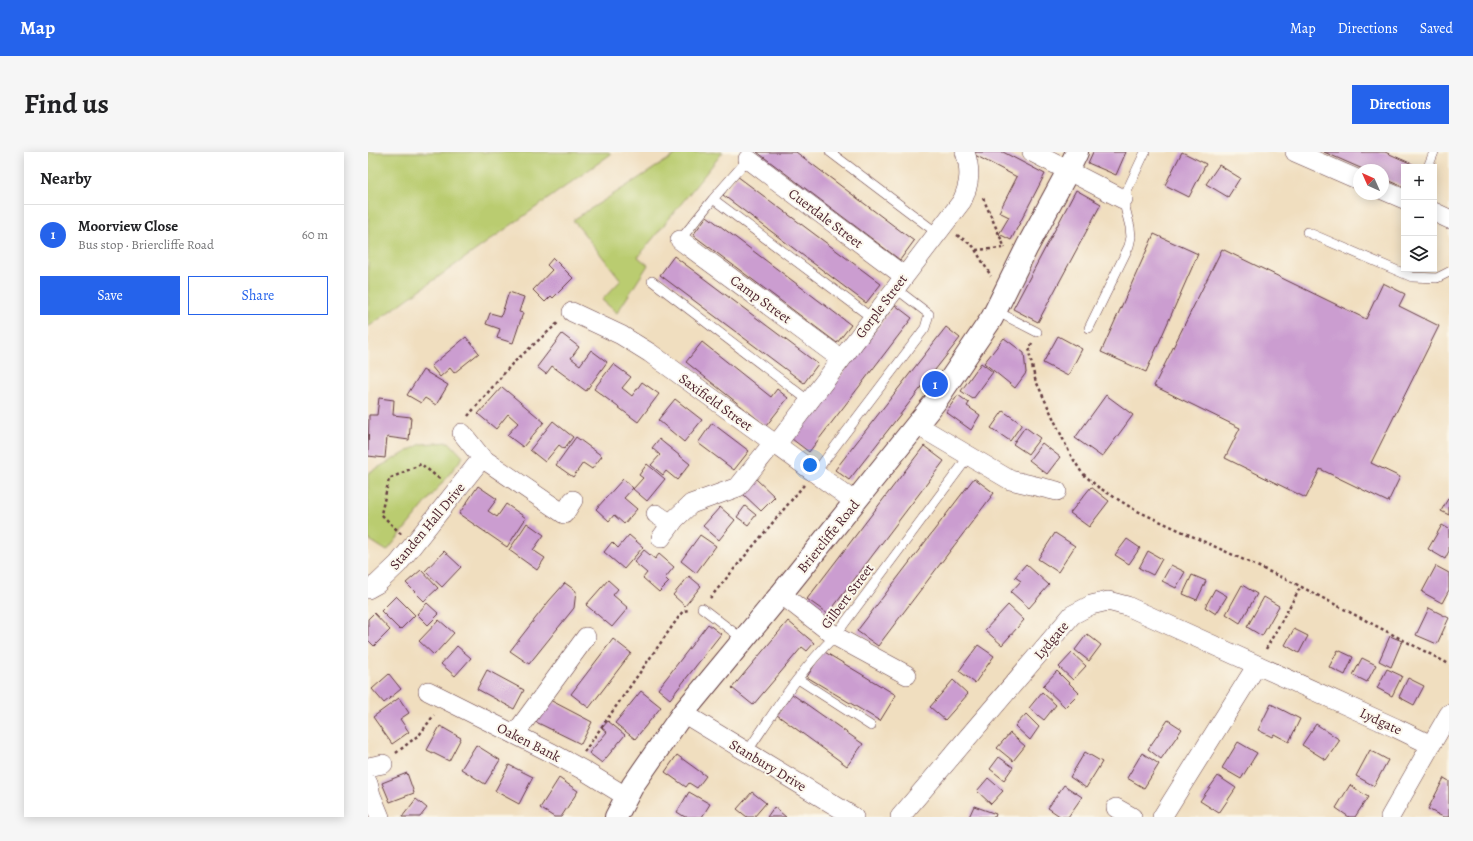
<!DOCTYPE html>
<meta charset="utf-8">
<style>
body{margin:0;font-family:Alegreya,serif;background:#f6f6f6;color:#202124}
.controls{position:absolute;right:12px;top:12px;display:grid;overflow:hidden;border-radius:0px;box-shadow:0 2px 10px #0003}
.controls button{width:36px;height:36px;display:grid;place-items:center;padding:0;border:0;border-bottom:1px solid #e0e0e0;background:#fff;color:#202124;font:20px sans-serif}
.compass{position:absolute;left:985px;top:12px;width:36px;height:36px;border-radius:50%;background:#fff;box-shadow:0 2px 10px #0003;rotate:315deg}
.you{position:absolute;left:442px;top:313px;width:14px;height:14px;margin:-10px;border:3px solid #fff;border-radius:50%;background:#1a73e8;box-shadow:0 0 0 6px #1a73e833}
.badge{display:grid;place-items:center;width:26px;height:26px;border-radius:50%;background:#2563eb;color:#fff;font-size:13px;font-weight:700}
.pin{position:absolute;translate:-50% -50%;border:2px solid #fff;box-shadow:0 1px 4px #0006}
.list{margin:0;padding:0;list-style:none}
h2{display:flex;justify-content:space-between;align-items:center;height:52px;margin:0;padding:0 16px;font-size:17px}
h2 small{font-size:13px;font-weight:400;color:#757577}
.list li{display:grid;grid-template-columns:26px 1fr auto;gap:12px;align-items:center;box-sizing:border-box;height:60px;padding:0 16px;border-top:1px solid #e0e0e0}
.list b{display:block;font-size:15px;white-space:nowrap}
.list p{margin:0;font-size:13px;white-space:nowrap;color:#757577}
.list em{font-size:13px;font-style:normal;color:#757577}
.actions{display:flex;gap:8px;padding:12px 16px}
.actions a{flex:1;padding:9px 0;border:1px solid #2563eb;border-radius:0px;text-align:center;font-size:14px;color:#2563eb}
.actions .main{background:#2563eb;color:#fff}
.icon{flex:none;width:22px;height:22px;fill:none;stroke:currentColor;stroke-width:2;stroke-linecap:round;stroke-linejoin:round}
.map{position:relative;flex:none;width:1081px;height:665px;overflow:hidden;border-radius:0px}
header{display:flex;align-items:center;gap:24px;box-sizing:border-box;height:56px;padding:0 20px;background:#2563eb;color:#fff}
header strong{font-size:19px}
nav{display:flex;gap:22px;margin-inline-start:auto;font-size:14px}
.intro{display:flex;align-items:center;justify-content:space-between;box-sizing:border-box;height:96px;padding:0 24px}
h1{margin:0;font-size:28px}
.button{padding:10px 18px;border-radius:0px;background:#2563eb;color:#fff;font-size:14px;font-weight:700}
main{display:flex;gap:24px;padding:0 24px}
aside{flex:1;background:#fff;border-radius:0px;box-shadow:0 2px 10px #0003}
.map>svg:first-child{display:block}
.green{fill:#bacc6f;stroke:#82764d}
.building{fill:#cb9dd0}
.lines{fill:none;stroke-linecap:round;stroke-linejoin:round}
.service-casing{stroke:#633c41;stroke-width:10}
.minor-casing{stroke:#633c41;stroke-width:20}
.tertiary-casing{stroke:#633c41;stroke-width:24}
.path{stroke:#633c41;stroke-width:2.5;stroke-dasharray:3 3;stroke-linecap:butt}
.service{stroke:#fff;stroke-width:9}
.minor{stroke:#fff;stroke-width:19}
.tertiary{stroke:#fff;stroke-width:22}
.labels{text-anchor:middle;stroke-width:4;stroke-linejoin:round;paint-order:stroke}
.street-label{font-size:14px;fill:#4a1f2b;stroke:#fbf7ec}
</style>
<header>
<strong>Map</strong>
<nav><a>Map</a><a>Directions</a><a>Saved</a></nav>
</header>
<div class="intro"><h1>Find us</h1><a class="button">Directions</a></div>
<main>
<aside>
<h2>Nearby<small></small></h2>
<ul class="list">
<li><span class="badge">1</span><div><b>Moorview Close</b><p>Bus stop · Briercliffe Road</p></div><em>60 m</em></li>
</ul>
<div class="actions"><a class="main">Save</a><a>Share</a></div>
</aside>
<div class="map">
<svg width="1081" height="665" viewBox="0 0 1081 665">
<rect width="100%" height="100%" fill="#fbf7ec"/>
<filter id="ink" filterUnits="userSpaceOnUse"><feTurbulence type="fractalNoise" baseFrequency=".025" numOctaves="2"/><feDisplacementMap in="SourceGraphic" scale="8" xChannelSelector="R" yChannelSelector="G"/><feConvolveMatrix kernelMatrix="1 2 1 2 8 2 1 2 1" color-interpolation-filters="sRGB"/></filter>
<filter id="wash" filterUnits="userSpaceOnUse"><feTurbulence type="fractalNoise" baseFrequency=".012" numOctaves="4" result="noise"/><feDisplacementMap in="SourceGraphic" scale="16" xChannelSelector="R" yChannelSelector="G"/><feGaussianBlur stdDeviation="0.9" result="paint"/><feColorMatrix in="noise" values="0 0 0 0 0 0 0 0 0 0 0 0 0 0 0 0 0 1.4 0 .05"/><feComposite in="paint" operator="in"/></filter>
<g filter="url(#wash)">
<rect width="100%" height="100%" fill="#f0debf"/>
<path class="green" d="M0,0H241L243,2L0,175Z
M309,0H355L270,105L280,113L249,161L234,148L253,128L205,68L310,1Z
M81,290L95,305L19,399L0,387V321L53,292Z"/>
<g id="blocks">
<path class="building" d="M389,0H428L546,89L532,108Z
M606,0H635L677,22L643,88L631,82L641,65L631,60L649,25L605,2Z
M725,0H758L748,23L720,11Z
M814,0L838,12L821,45L797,33Z
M956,0H1017L1051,15H1036V35L1015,26V18H997Z
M851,13L872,26L860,45L838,32Z
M369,24L513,132L498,151L355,43Z
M708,38L733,52L670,170L645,157Z
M339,64L483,173L469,191L325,83Z
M786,82L830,102L778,220L733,200Z
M854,97L998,167L1015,131L1037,142L1031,154L1071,174L1003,311L1032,325L1020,350L952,317L938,346L857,306L872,276L786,234Z
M306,104L450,212L436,231L292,123Z
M185,106L205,126L185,146L183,144L177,150L165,138L184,118L179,113Z
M141,140L156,145L151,160L155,161L145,191L129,186L132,177L118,172L122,161L133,164Z
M527,153L544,166L441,300L424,287Z
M578,175L592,186L481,328L467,318Z
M194,182L211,195L203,206L212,213L223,198L239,210L218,239L184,214L178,222L169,215Z
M690,184L714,197L700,224L675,211Z
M98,185L111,201L86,221L82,216L72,225L63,214Z
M636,186L656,201L658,221L647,236L616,211Z
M334,190L403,245L409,237L420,246L398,274L318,210Z
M613,211L625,220L605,247L593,239Z
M245,212L263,225L254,236L264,244L274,230L291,242L270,270L226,237Z
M55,218L80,233L68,253L57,246L53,251L39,243Z
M134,235L176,270L155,295L139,283L150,271L140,262L128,277L110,262Z
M590,243L601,251L599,254L612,263L603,278L578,260Z
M738,243L765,263L734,305L707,286Z
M11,246L26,248L25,263L43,265L41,288L19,285L17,306L0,304L1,263H9Z
M307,247L334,268L316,290L290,268Z
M635,259L654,272L642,289L623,276Z
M185,269L205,285L196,297L191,293L177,310L162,298Z
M344,271L381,299L366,318L330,291Z
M657,275L672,286L660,302L645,292Z
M208,285L234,304L224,317L215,311L205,325L188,313Z
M291,287L322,312L309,328L298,319L295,323L283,313L292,303L284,296Z
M674,291L692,305L679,322L661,308Z
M556,294L576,309L460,462L439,447Z
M279,312L297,327L279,349L265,337L275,326L271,323Z
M606,326L626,341L510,494L489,479Z
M255,327L265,336L256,346L269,357L256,372L246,363L241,369L228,357Z
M388,327L407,345L393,359L374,341Z
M110,334L129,347L120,359L129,365L138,352L158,366L139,395L91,362Z
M723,335L741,349L721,375L702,361Z
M1081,345V363L1073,359Z
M377,354L388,363L380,373L369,365Z
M352,355L367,368L351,388L335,374Z
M159,371L176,383L165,398L177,406L169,418L141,398Z
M1074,373L1081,377V399L1077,407L1060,397Z
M687,381L707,394L690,420L670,407Z
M261,383L275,395L256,417L236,400L244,390L250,396Z
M332,383L348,394L328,421L313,409Z
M759,387L772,396L761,412L747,403Z
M276,398L287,407L291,402L306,415L297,426L301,430L291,440L275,426L279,421L266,410Z
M76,399L93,415L74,435L57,419Z
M780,399L794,407L785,423L771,416Z
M658,412L681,433L661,456L643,440L653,429L647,425Z
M803,413L817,420L808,436L794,429Z
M1068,414L1081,421V438L1074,451L1054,440Z
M53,418L70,436L56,449L38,431Z
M824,423L838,429L829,448L815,442Z
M321,424L333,434L317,454L305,443Z
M240,428L250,437L245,443L260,456L244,475L218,453Z
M197,431L208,439L206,456L161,512L142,499L181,449Z
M874,433L889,442L872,471L858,462Z
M847,437L859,444L848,462L837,455Z
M28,444L47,463L32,478L13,459Z
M896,445L911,454L894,484L879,475Z
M59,451L71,462L60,473L49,462Z
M640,453L656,468L634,493L617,478Z
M1061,456L1081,466L1069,492L1048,483Z
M6,461L22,478L6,494L0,488V467Z
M71,468L86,481L66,503L51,489Z
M420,469L446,491L439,499L434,495L385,553L364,536Z
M340,472L353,482L302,547L290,537Z
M926,477L940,484L931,501L917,493Z
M719,482L733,493L721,509L707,498Z
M1022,484L1034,489L1023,515L1011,509Z
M245,487L263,501L221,556L203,542Z
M610,493L626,504L607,531L591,519Z
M89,494L103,506L87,524L73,512Z
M970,498L985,505L977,523L961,515Z
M455,499L528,543L512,569L439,525Z
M704,501L718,514L705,528L691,515Z
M994,506L1008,513L999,530L985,523Z
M1019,517L1034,524L1024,544L1009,536Z
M119,518L156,538L146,557L109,537Z
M689,519L711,541L697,555L675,534Z
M21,522L33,537L16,551L4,537Z
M1040,526L1056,534L1046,553L1031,545Z
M585,528L600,542L577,568L562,555Z
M273,539L293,555L267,587L247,571Z
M674,540L688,553L676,568L661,556Z
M424,542L495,592L479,614L409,563Z
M31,546L41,561L32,567L41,580L24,592L5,565Z
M180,547L224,570L213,592L168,570Z
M903,552L932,567L921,590L906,582L904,585L890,578Z
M658,562L671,575L662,588L647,574Z
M800,568L814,577L793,607L780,597Z
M240,569L257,583L234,611L221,601L239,580L234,576Z
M948,572L972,588L958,608L934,593Z
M72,574L93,586L81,609L59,598Z
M642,581L657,594L645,609L629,596Z
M870,590L889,601L873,627L854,616Z
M108,593L132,608L117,632L93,617Z
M1002,598L1020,608L1006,634L988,624Z
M717,600L734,610L718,636L702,625Z
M774,601L791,612L776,636L759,626Z
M309,603L338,624L329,636L321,631L318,635L297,620Z
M631,605L645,615L636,628L622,617Z
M141,613L165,625L151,652L127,639Z
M39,621L46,641L22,650L14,631Z
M850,624L868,636L851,661L832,649Z
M191,626L210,639L193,665H186L172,656Z
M620,626L635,639L623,652L609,639Z
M1076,626L1081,629V665H1075L1060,657Z
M696,633L714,645L700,665H693L680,656Z
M982,633L1000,645L987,665H981L968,656Z
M321,640L342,652L334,665H317L309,660Z
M384,640L398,651L386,665H379L369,657Z
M48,647L59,656L52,665H34Z
M606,654L628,662L627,665H601Z
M406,655L418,665H399Z"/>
</g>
</g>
<g filter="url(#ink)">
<use href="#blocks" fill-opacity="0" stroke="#633c41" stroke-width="1"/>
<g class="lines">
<g class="service-casing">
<path id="service" d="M462,0L569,81
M1060,15L1066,0
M345,47L504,166
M939,80L1044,125L1069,126L1081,120
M312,88L345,47L380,7
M284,129L441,249
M628,159L669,180
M721,176L761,94L763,85L762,75L755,47L777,0
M447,321L557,176L561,162L527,136
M334,456L376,488
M430,527L503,574
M379,600C406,560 432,518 467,484L601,304"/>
</g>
<g class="minor-casing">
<path id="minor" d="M664,0L755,47
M927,0L991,28
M380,7L536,124
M1015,38L1036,47
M1066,60L1081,67
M312,88L473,207
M204,160L253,183L282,201L487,350
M549,273L642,328L689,339
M94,281L114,306L196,362L205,348
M408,293L594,49C602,32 603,18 597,0
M288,362L303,372
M293,386L307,367L323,352L370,335L405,291
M0,437L9,432L30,412L114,306
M413,442L467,484L539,523
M60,539L184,601L215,618L259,645
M315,561L486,665
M147,582L218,485
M1063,593L1081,562
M0,615L15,612
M0,631L3,643L12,665
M748,656L764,665
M532,665L704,463L723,453L740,449L759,454L1028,576L1063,593L1022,665
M794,665L889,513"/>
</g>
<g class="tertiary-casing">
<path id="tertiary" d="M248,665L265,633L315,561L413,442L567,250L624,166L659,95L700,19L709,0"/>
</g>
<path class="path" d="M615,46L637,96
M589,83L605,94L623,124
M608,98L636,96
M664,191L661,200L667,227L702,302L714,321L730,335L767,358L926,431L1081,512
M100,264L144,212L191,170
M33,382L13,362L21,327L53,312L73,328
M342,446L436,333
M898,497L933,434
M216,600L315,459L322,458
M28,601L52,582L66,563"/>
<use href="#service" class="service"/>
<use href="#minor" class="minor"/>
<use href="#tertiary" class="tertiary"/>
</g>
</g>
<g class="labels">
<g class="street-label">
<text transform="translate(458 66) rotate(37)" y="5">Cuerdale Street</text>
<text transform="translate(393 147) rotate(36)" y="5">Camp Street</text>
<text transform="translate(513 154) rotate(-53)" y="5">Gorple Street</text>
<text transform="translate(348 250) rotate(36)" y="5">Saxifield Street</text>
<text transform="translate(59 374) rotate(-50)" y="5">Standen Hall Drive</text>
<text transform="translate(460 384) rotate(-51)" y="5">Briercliffe Road</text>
<text transform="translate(479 444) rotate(-53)" y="5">Gilbert Street</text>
<text transform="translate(683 488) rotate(-50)" y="5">Lydgate</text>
<text transform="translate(1013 569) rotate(25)" y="5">Lydgate</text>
<text transform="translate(161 590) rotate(27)" y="5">Oaken Bank</text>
<text transform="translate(400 613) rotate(31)" y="5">Stanbury Drive</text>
</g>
</g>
</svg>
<div class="controls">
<button>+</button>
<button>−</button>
<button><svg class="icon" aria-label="layers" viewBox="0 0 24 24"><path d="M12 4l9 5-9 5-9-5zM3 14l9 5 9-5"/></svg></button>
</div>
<svg class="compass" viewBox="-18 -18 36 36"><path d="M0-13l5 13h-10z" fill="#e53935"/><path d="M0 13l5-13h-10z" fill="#757577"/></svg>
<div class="you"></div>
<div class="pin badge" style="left:567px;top:232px">1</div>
</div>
</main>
